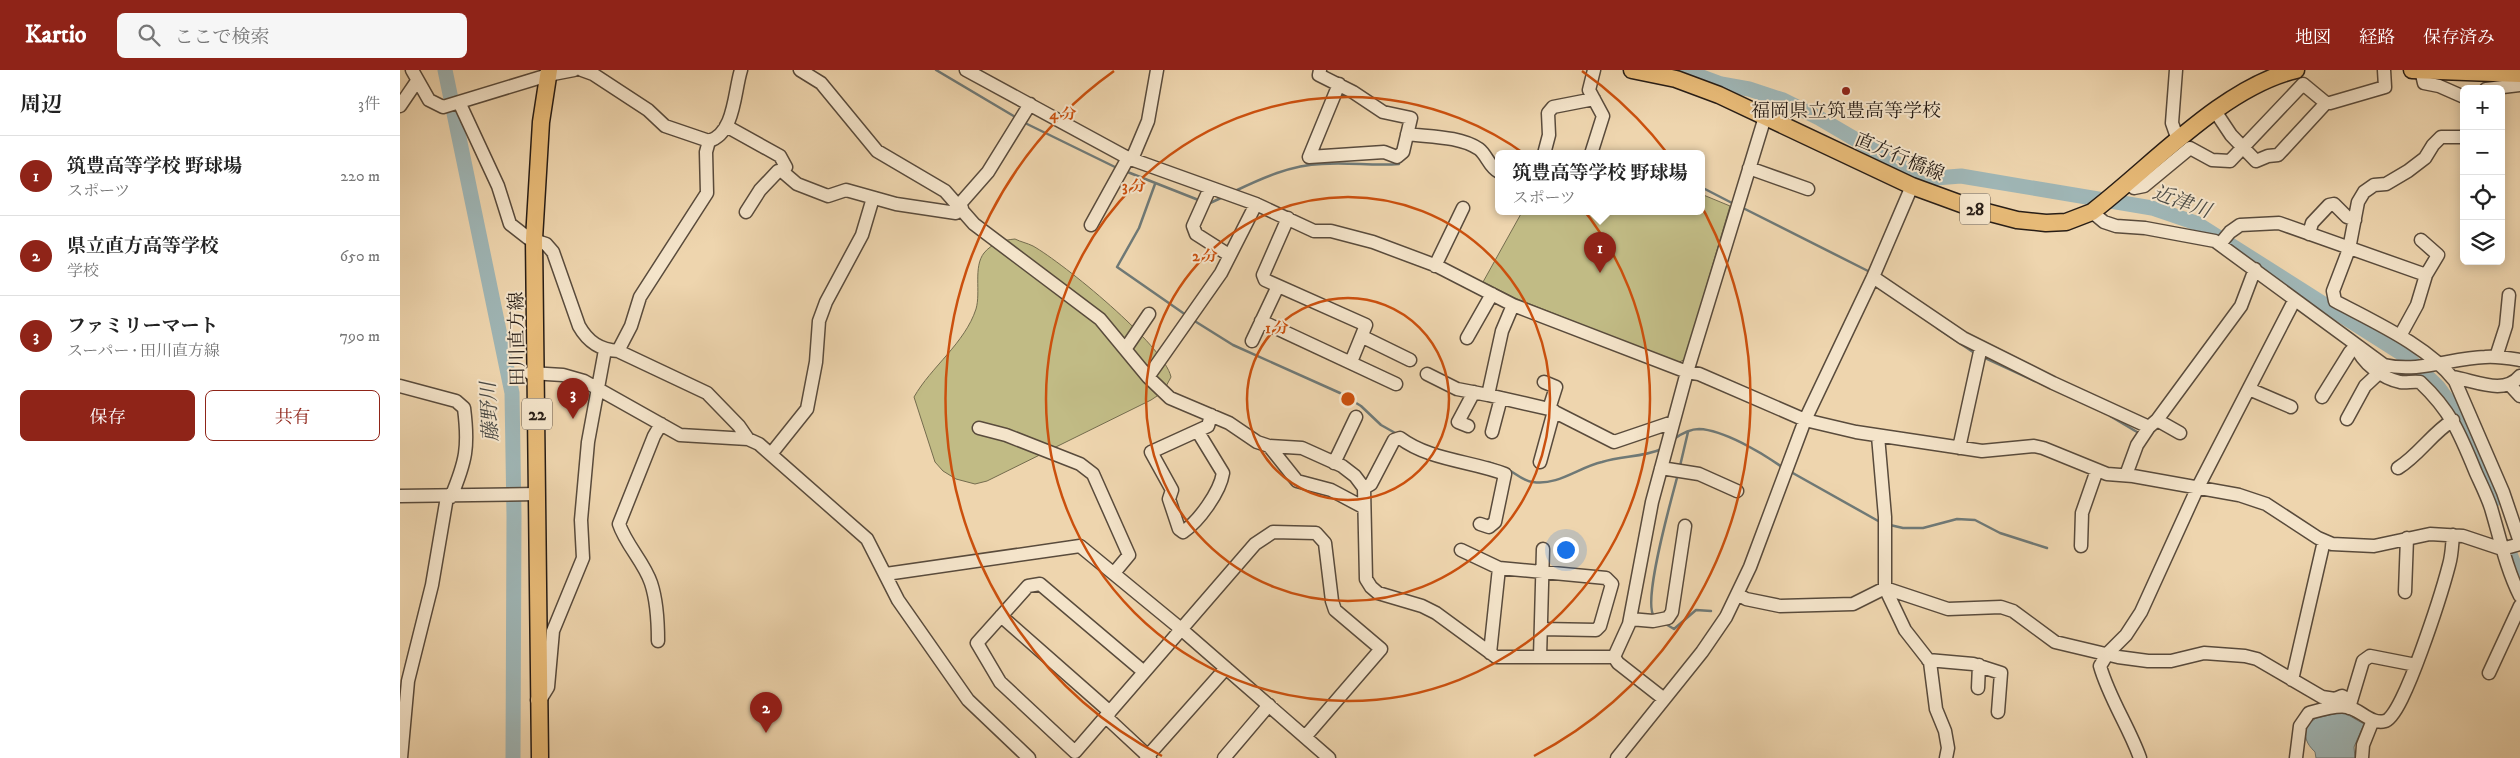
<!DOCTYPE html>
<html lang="ja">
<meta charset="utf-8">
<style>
body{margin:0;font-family:"IM FELL DW Pica","Noto Serif JP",serif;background:#f6f6f6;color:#222}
.controls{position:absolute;right:15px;top:15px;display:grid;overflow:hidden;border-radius:8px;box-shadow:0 2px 12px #0003}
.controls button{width:45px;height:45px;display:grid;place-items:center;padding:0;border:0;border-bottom:1px solid #e0e0e0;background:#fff;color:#222;font:25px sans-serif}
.you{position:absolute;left:1165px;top:479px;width:18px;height:18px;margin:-12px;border:4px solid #fff;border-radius:50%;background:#1a73e8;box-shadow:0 0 0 8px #1a73e833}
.badge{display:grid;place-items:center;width:32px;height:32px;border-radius:50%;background:#8f2418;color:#fff;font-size:16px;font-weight:700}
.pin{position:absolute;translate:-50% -41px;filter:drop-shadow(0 1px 2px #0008)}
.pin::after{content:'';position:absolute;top:26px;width:18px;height:15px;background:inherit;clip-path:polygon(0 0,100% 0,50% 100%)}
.popup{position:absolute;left:1095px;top:80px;width:210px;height:65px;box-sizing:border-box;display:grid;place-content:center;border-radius:8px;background:#fff;filter:drop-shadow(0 1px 4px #0005);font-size:16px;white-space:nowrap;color:#767676}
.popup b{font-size:19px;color:#222}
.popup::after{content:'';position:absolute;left:50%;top:100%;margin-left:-10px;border:10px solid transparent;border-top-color:#fff}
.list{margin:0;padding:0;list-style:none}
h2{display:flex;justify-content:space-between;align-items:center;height:65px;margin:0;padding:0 20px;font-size:21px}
h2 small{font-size:16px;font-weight:400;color:#767676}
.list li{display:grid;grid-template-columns:32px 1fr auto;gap:15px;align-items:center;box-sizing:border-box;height:80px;padding:0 20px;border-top:1px solid #e0e0e0}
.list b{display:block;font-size:19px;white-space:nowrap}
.list p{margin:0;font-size:16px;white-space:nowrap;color:#767676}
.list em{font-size:16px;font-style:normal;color:#767676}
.actions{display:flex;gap:10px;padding:15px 20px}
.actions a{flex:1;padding:11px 0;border:1px solid #8f2418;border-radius:8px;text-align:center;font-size:18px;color:#8f2418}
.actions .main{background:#8f2418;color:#fff}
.icon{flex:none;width:28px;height:28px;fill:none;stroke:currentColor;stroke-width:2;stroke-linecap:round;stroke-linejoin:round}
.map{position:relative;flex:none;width:2120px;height:688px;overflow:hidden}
header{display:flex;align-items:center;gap:30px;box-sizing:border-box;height:70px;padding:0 25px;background:#8f2418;color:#fff}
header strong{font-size:24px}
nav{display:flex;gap:28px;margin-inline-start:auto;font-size:18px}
.search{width:350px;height:45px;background:#f6f6f6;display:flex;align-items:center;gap:12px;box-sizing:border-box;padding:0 18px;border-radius:8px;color:#767676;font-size:19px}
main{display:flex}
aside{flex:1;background:#fff}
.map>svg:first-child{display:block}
.green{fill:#c1bb85;stroke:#746c4e}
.water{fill:#9fb6b6;stroke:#6f7976}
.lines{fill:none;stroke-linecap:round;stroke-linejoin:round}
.stream{stroke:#6f7976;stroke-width:2.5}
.river{stroke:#9fb6b6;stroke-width:15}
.minor-casing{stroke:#594b3c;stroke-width:15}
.major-casing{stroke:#271d16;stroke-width:19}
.minor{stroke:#f4e4ca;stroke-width:12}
.major{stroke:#e7ba77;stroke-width:16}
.ring{fill:none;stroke:#cb500e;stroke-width:2.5}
.poi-dot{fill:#8f2418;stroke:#f4e4ca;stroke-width:2}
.labels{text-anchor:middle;stroke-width:4;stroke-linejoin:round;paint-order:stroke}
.shield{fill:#f4e4ca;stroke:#64594c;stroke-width:1}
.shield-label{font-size:18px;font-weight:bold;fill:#271d16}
.poi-label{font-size:19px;fill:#271d16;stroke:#f4e4ca}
.street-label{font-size:19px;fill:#271d16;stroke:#f4e4ca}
.water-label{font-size:20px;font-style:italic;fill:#4b4b46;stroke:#f4e4ca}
.centre{fill:#cb500e;stroke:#f4e4ca;stroke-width:2.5}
.ring-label{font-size:15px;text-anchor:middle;font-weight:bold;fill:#cb500e;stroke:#f4e4ca;stroke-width:4;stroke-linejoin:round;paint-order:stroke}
</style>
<header>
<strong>Kartio</strong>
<div class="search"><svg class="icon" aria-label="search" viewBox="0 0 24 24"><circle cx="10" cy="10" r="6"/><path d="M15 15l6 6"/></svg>ここで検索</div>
<nav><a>地図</a><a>経路</a><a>保存済み</a></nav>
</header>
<main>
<aside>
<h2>周辺<small>3件</small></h2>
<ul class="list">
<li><span class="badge">1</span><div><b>筑豊高等学校 野球場</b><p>スポーツ</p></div><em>220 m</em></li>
<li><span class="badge">2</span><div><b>県立直方高等学校</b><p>学校</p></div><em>650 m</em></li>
<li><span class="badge">3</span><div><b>ファミリーマート</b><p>スーパー · 田川直方線</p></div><em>790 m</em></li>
</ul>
<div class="actions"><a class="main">保存</a><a>共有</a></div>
</aside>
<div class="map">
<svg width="2120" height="688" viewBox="0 0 2120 688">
<rect width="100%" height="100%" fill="#eed5ae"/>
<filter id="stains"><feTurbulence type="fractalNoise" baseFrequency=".004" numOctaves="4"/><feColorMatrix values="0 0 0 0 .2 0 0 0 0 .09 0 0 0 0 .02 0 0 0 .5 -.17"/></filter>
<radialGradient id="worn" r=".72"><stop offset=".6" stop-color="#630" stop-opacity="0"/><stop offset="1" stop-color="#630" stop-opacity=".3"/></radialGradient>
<path class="green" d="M1301,124L1330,136L1285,289L1278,293L1115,228L1083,212L1122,142H1301Z
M615,169C621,172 627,173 633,176C663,193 764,275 771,307L763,322L751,330L587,411L575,414L556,409L543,401L535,392L514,327C531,297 565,273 576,239C581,222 573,197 584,183C592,173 604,170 615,169Z"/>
<path class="water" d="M1943,642L1964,654L1954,677L1955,688H1916L1915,682C1906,673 1904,668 1907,655L1916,648Z"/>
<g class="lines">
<path class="stream" d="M536,0L617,48
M623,52L717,98
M725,101L801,131
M755,114L739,158L717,197L786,245
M1301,117L1334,134
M835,121C862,108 891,95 922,94C948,92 973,96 999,94
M808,134L823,127
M1341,137L1468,201L1469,206
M793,250L833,275L940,323L961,336L981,355L997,364
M1537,258L1576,284
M1583,287L1635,311
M1710,346L1737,362
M1274,369C1281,364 1290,359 1299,359C1324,360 1362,383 1382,397
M1088,392L1099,396
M1280,396L1288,362
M1109,400C1116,404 1125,412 1133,412C1158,416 1179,397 1202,392C1222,386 1243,387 1262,379
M1391,402L1480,452
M1490,455L1503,458H1523L1557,449L1575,450L1600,463L1647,478
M1254,546C1242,532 1272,427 1278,404
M1264,553L1274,559L1296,540L1311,541"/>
<path class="river" d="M45,0L112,323L114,446L113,688
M1283,0L1321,14L1349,19L1383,30L1419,48L1523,109L1561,106L1752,138L1796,153L2007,287L2038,317L2064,353L2093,431
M2109,482L2120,508"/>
<g class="minor-casing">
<path id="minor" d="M12,0L29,30L43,37L148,5L174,0
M182,0L193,4L248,40L265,56L309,71C335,63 334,22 341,0
M400,0L421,13L477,81L545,121L574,154L700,249L748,307L770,328L829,353L857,372L869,376L902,378L942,396L955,406L964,418L966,509L971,517L978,523L1022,536L1036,543L1096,587H1214
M566,0L728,88L856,134L914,161H931L973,172L1037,196L1113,235L1287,302L1299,304L1405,350L1456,362L1582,381L1634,376L1643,378L1707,404L1733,406L1839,425L1866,434L1918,468L1932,474L1974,476L2030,464L2063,466L2102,479L2120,474
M920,0L919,5L953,22L983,42L1011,48L1003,82L997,87L984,82L909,87L939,14
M1776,0L1772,53L1778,70
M2021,0L2024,13L2039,16L2064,27
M2086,19L2120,15
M59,32L98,116L110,154L128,168L146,174L153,182L179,256C188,272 200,280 218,281L307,323L339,356L348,369
M0,36L17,11
M1815,41L1831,65L1856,91L1868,86L1878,85L1926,33
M326,56L380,86L386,97L383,102L397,114L428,126L446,120L496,134L556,143L562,138
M1007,64C1030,67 1059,66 1079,79C1087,85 1089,97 1099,102
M2064,67H2041L2033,75L2025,88L2008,101L1986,114L1974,115L1964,122L1958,132L1949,179L1933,221L1935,231C1974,252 2028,276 2055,311L2103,422L2120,472
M1144,84L1149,65L1148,43L1153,37L1194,29
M1191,84L1203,46L1189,20L1194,0
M732,89L748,51L757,0
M1349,98L1408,119
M1728,112L1734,118L1744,116L1790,78L1812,90L1830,91L1903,14L1926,33H1930L1985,17L1984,0
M810,118L793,156L796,164L829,185
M559,135L588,102L630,34
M346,142L360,120L378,101L383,102
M1692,142L1704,152L1716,156L1745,158L1815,171L1984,295C2019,303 2051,288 2085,287C2097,286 2108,288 2120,290
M888,148L863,205L865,210L966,255L951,292
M691,155L728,88
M1909,164L1912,153L1929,135L1934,134L1947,147L1955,150
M2021,170L2038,185L2026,205
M1820,174L1830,162L1840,155L1879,153L2026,205L2017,235L2000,266
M1035,196L1063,138
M1473,207L1563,268L1653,313L1749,357L1757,350L1841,236L1855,199
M1113,235L1102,261L1088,325L1149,339L1214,372L1273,352
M861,251L996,314
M963,267L1010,290
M1067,268L1092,224
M852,271L878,216
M726,278L749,244
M218,281L231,256L240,227L307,123L306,82L309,71
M2096,287L2106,256L2109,225
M130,303L163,305L184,311L280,365L348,369L359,374L467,469L498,530L568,630L629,688
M1027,304L1057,319L1088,325
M748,307L821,203L856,134
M2052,307C2074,310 2104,326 2120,306
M1144,312L1156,317L1149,339
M2110,315L2120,326
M0,316L56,331L64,338C69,377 66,391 51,427
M1849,319L1891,337
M1922,327L1950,282L1956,276C1962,293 1982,308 2000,312C2006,313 2013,311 2020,312C2051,341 2060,364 2076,403C2081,414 2087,426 2091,438C2100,468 2106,498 2120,526
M1947,349L1965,316L1980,302
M1757,350L1780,363
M1068,356L1058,352L1074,322
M579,358L606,365L680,394L693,404L729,485L714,503
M798,362L823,403C820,422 799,451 783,462L779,459L769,429L772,420L751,382L808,356L811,345
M1092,362L1101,328
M1478,366L1485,447V518L1505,560L1530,592L1536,639L1545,661L1548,678L1546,688
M869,376L897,411L931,420L963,437
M1559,378L1581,277
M375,379L407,339L416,292L419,251L426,232L462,165L473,128
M1140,392L1154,341
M934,393L956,347
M1261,398L1299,404L1337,421
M1998,398C2019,385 2032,363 2053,350
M1726,405L1737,375L1749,357
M964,418L971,414L994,370L1000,368C1029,390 1071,391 1105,404L1095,452L1089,457L1080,454
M0,426L137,424
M1681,476L1682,443L1697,400
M1061,480L1099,498
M486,504L680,476L781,559L929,688
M2005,522L2007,468
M1338,524L1346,529L1380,536L1453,534L1485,518L1548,539L1601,537L1613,541L1655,572L1718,587L1748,591H1771L1804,583L1845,586L1857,589L1922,627L1935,629L1942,626L1951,631L1949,638
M601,546L710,642
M1230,549L1253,551L1268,548L1272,542L1285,456
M258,571C258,552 257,531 251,513C244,492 226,475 219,454L254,366L261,354
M1090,583L1099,498L1206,508L1212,514L1200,556L1196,560L1141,559
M1140,587L1143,479
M1214,587L1229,554L1252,432L1287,302L1365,47
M1214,587L1218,593L1264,629
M1528,590L1573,594L1601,603L1598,642
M744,602L640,514L628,516L577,573L600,612L675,682L855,474L873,462L916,463L925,473L932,531L935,540L981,579L905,667
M2089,603L2120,536
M1892,610L1924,471
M1578,618L1579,595
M137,630H140L148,617L153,561L183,488L181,450L188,372L205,280
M1951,631L1963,591L1970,586L2016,595
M706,647L750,688
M1,688L8,611L32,515L47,427
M746,688L826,598
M824,688L869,635
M1217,688L1302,582L1326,547L1350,497L1405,350L1473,207L1512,116
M1740,688C1729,657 1709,628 1700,596L1708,583L1726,565L1741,542L1797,419L1894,231
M1896,688L1900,656L1909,643C1920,640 1936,635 1947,637C1960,639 1971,655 1985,651C2003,648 2043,518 2049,495C2052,485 2052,475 2053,465
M1962,688L1963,675L1973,650"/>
</g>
<g class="major-casing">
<path id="major" d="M1232,0L1276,9L1319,25L1512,116L1575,139L1617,150L1646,153L1666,152L1692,142C1752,96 1823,17 1896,0
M2012,0L2120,4
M140,688L134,169L141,52L149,0"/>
</g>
<use href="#minor" class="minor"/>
<use href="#major" class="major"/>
</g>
<g class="ring">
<circle cx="948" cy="329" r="101"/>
<circle cx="948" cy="329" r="202"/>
<circle cx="948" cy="329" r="302"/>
<path d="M762 686A403 403 0 0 1 714 1M1182 1A403 403 0 0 1 1134 686"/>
</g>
<circle class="poi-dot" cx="1446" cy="21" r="5"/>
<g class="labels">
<g class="shield">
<rect x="1560" y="123.5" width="30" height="31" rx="4"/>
<rect x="122" y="328.5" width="30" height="31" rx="4"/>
</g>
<g class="shield-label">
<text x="1575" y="145">28</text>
<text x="137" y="350">22</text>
</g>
<g class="poi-label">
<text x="1446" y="47">福岡県立筑豊高等学校</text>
</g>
<g class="street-label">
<text transform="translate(1500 86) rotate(23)" y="7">直方行橋線</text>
<text transform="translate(116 269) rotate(-91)" y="7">田川直方線</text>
</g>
<g class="water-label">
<text transform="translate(1782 131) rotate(20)" y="7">近津川</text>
<text transform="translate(89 342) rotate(-93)" y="7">藤野川</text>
</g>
</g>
<circle cx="948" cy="329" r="8" class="centre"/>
<g class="ring-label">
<text x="663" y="49">4 分</text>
<text x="734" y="121">3 分</text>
<text x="805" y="191">2 分</text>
<text x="877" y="263">1 分</text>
</g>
<rect width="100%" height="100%" filter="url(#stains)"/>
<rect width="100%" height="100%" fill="url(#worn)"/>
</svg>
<div class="controls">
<button>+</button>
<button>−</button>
<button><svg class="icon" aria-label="locate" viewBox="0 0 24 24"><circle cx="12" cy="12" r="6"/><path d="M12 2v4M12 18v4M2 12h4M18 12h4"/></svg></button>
<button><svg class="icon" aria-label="layers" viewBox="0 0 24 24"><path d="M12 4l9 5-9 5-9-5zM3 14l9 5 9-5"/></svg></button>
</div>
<div class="you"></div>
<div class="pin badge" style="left:1200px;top:203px">1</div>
<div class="popup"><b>筑豊高等学校 野球場</b>スポーツ</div>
<div class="pin badge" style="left:366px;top:663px">2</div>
<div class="pin badge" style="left:173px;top:349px">3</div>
</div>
</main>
